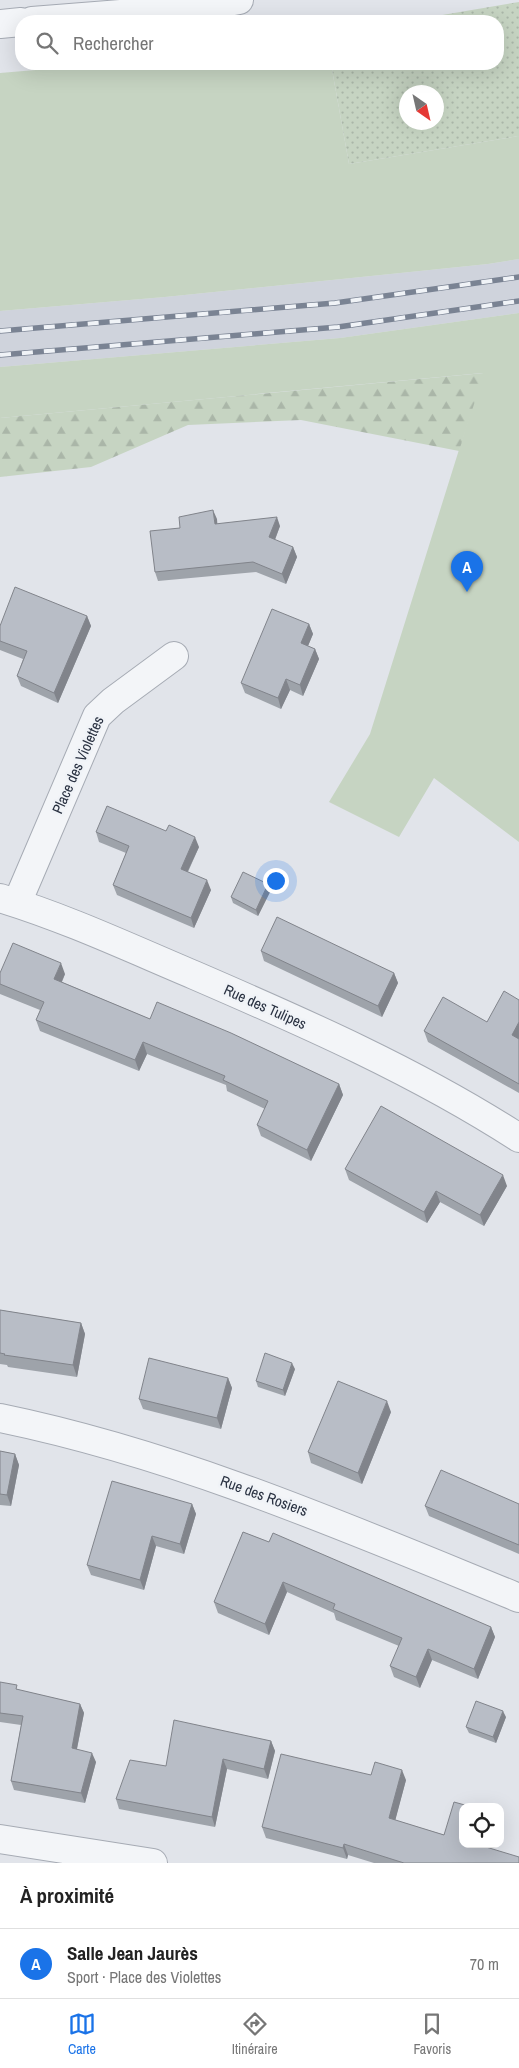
<!DOCTYPE html>
<html lang="fr">
<meta charset="utf-8">
<style>
body{margin:0;font-family:"Archivo Narrow",sans-serif;background:#f6f6f6;color:#222}
.controls{position:absolute;right:15px;bottom:15px;display:grid;overflow:hidden;border-radius:10px;box-shadow:0 5px 20px #0002}
.controls button{width:45px;height:45px;display:grid;place-items:center;padding:0;border:0;border-bottom:1px solid #e0e0e0;background:#fff;color:#222;font:25px sans-serif}
.compass{position:absolute;left:399px;top:85px;width:45px;height:45px;border-radius:50%;background:#fff;box-shadow:0 5px 20px #0002;rotate:146deg}
.you{position:absolute;left:275px;top:880px;width:18px;height:18px;margin:-12px;border:4px solid #fff;border-radius:50%;background:#1a73e8;box-shadow:0 0 0 8px #1a73e833}
.badge{display:grid;place-items:center;width:32px;height:32px;border-radius:50%;background:#1a73e8;color:#fff;font-size:16px;font-weight:700}
.pin{position:absolute;translate:-50% -41px;filter:drop-shadow(0 1px 2px #0008)}
.pin::after{content:'';position:absolute;top:26px;width:18px;height:15px;background:inherit;clip-path:polygon(0 0,100% 0,50% 100%)}
.list{margin:0;padding:0;list-style:none}
h2{display:flex;justify-content:space-between;align-items:center;height:65px;margin:0;padding:0 20px;font-size:21px}
h2 small{font-size:16px;font-weight:400;color:#767676}
.list li{display:grid;grid-template-columns:32px 1fr auto;gap:15px;align-items:center;box-sizing:border-box;height:70px;padding:0 20px;border-top:1px solid #e0e0e0}
.list b{display:block;font-size:19px;white-space:nowrap}
.list p{margin:0;font-size:16px;white-space:nowrap;color:#767676}
.list em{font-size:16px;font-style:normal;color:#767676}
.icon{flex:none;width:28px;height:28px;fill:none;stroke:currentColor;stroke-width:2;stroke-linecap:round;stroke-linejoin:round}
.map{position:relative;flex:none;width:519px;height:1863px;overflow:hidden}
.search{position:absolute;background:#fff;box-shadow:0 5px 20px #0002;left:15px;right:15px;top:15px;height:55px;display:flex;align-items:center;gap:12px;box-sizing:border-box;padding:0 18px;border-radius:20px;color:#767676;font-size:19px}
.sheet{height:135px;background:#fff}
nav{display:flex;justify-content:space-around;align-items:center;box-sizing:border-box;height:70px;border-top:1px solid #e0e0e0;background:#fff;font-size:14px;color:#767676}
nav a{display:grid;justify-items:center;gap:2px}
nav .on{color:#1a73e8}
.map>svg:first-child{display:block}
.built{fill:#cfd3dc}
.grass{fill:#c6d4c2}
.forest{fill:url(#forest-firs)}
.park{fill:url(#park-dots);fill-rule:evenodd}
.lines{fill:none;stroke-linecap:round;stroke-linejoin:round}
.street-casing{stroke:#a6abb4;stroke-width:30}
.street{stroke:#f3f5f8;stroke-width:28}
.rail-casing{stroke:#7a8393;stroke-width:5.5}
.rail{stroke:#f0f3f7;stroke-width:4;stroke-dasharray:11;stroke-linecap:butt}
.wall{fill:#9ea3aa}
.shaded-wall{fill:#81848b}
.building{fill:#b8bdc6;stroke:#81848b}
.labels{text-anchor:middle;stroke-width:5;stroke-linejoin:round;paint-order:stroke}
.street-label{font-size:15px;fill:#293141;stroke:#f0f3f7}
</style>
<div class="map">
<svg width="519" height="1863" viewBox="0 0 519 1863">
<defs>
<pattern id="forest-firs" width="22" height="20" patternUnits="userSpaceOnUse" patternTransform="scale(1.25)"><rect width="22" height="20" fill="#c6d4c2"/><path d="M5 1l3.5 6h-7zM16 11l3.5 6h-7z" fill="#aab6a8"/></pattern>
<pattern id="park-dots" width="8" height="8" patternUnits="userSpaceOnUse" patternTransform="scale(1.25)"><rect width="8" height="8" fill="#c6d4c2"/><path d="M2 2h.1M6 6h.1" fill="none" stroke="#aab6a8" stroke-width="1.8" stroke-linecap="round"/></pattern>
</defs>
<rect width="100%" height="100%" fill="#e1e4ea"/>
<path class="built" d="M519,259V313L340,338L0,367V311L165,297L488,264Z"/>
<path class="grass" d="M107,64H331L349,164L519,136V259L488,264L165,297L0,311V73Z
M519,313V842L434,778L399,837L329,802L370,734L483,373L0,418V367L340,338Z"/>
<path class="forest" d="M484,373L459,451L301,420L188,425L91,467L0,477V418Z"/>
<path class="park" d="M519,2V136L349,164L331,64H498V21H407ZM406,92H436V122H406Z"/>
<g class="lines">
<g class="street-casing">
<path id="street" d="M32,21L196,8L239,0
M0,24L21,22
M0,898C66,918 130,948 194,975C305,1023 417,1072 519,1138
M17,903L97,716L113,701L174,656
M0,1418C180,1455 350,1529 519,1598
M0,1839L153,1863"/>
</g>
<use href="#street" class="street"/>
<g class="rail-casing">
<path id="rail" d="M0,331L335,303L519,277
M0,355L338,327L519,301"/>
</g>
<use href="#rail" class="rail"/>
</g>
<path class="wall" d="M217,519V524L280,526L275,540L293,547L297,557L286,584L256,572L158,581L155,572L180,528Z
M87,616L91,626L58,703L21,686L17,676L23,659L0,650V626Z
M309,624L313,634L308,646L315,649L319,659L303,696L290,690L281,709L245,693L241,683Z
M96,832L199,847L188,872L211,890L194,928L117,895L113,885L126,853L99,842Z
M271,890L258,916L233,903L231,897Z
M261,951L394,973L398,983L382,1017L264,961Z
M0,973L65,974L62,982L150,1019L339,1084L343,1095L311,1161L261,1136L257,1125L265,1109L227,1091L226,1085L147,1054L139,1071L40,1031L36,1020L40,1010L0,994Z
M519,1000V1093L428,1042L424,1031L487,1022Z
M345,1169L507,1186L484,1226L440,1202L427,1223L349,1180Z
M0,1310L81,1323L85,1334L77,1377L8,1367L7,1365L0,1364Z
M295,1369L285,1396L258,1387L256,1381Z
M228,1378L232,1388L221,1429L143,1409L139,1399Z
M391,1412L362,1484L311,1463L308,1452Z
M0,1451L15,1454L19,1465L11,1506L0,1505Z
M192,1504L196,1514L184,1554L156,1546L144,1590L91,1575L87,1565Z
M519,1504V1554L429,1516L425,1506Z
M243,1532L491,1627L495,1637L478,1679L432,1660L420,1688L394,1677L390,1666L399,1646L336,1620L334,1613L287,1592L269,1635L218,1613L214,1602Z
M0,1682L19,1690L80,1704L84,1713L77,1749L96,1762L85,1803L14,1790L11,1781L21,1725L0,1722Z
M506,1717L496,1743L469,1733L466,1727Z
M271,1741L275,1751L268,1779L227,1769L215,1827L119,1809L116,1799L166,1766Z
M371,1775L406,1780L395,1820L478,1845L519,1863H374L348,1855L347,1859L266,1838L262,1827Z"/>
<path class="shaded-wall" d="M213,510L217,519L218,533L215,524Z
M277,517L280,526L272,547L269,537Z
M293,547L297,557L286,584L282,574Z
M87,616L91,626L58,703L54,693Z
M309,624L313,634L305,653L301,643Z
M315,649L319,659L303,696L300,685Z
M286,679L290,690L281,709L278,698Z
M195,837L199,847L184,879L181,869Z
M207,880L211,890L194,928L191,918Z
M268,884L271,890L258,916L256,910Z
M61,963L65,974L58,990L54,979Z
M394,973L398,983L382,1017L378,1006Z
M519,1022V1040L512,1035Z
M143,1042L147,1054L139,1071L135,1060Z
M339,1084L343,1095L311,1161L307,1150Z
M503,1175L507,1186L484,1226L480,1215Z
M436,1191L440,1202L427,1223L424,1212Z
M81,1323L85,1334L77,1377L73,1365Z
M292,1363L295,1369L285,1396L283,1390Z
M228,1378L232,1388L221,1429L217,1418Z
M387,1401L391,1412L362,1484L358,1473Z
M15,1454L19,1465L11,1506L7,1495Z
M192,1504L196,1514L184,1554L180,1544Z
M152,1536L156,1546L144,1590L140,1580Z
M283,1582L287,1592L269,1635L265,1624Z
M491,1627L495,1637L478,1679L474,1669Z
M428,1649L432,1660L420,1688L416,1677Z
M80,1704L84,1713L75,1758L72,1748Z
M503,1711L506,1717L496,1743L493,1737Z
M271,1741L275,1751L268,1779L264,1769Z
M92,1753L96,1762L85,1803L81,1793Z
M223,1759L227,1769L215,1827L212,1817Z
M402,1770L406,1780L393,1829L389,1818Z
M344,1844L348,1855L347,1859L343,1848Z"/>
<path class="building" d="M213,510L215,524L277,517L269,537L293,547L282,574L253,562L155,572L150,531L180,528L179,517Z
M15,587L87,616L54,693L17,676L27,651L0,641V626Z
M272,609L309,624L301,643L315,649L300,685L286,679L278,698L241,683Z
M107,806L166,831L169,825L195,837L181,869L207,880L191,918L113,885L129,846L96,832Z
M243,872L268,884L256,910L231,897Z
M277,917L394,973L378,1006L261,951Z
M13,943L61,963L54,979L150,1019L157,1002L231,1033L339,1084L307,1150L257,1125L268,1101L223,1080L225,1076L143,1042L135,1060L36,1020L44,1002L0,984V973Z
M504,991L519,1000V1022L512,1035L519,1039V1084L424,1031L443,997L487,1022Z
M381,1106L503,1175L480,1215L436,1191L424,1212L345,1169Z
M0,1310L81,1323L73,1365L4,1355L5,1354L0,1353Z
M265,1353L292,1363L283,1390L256,1381Z
M149,1358L228,1378L217,1418L139,1399Z
M338,1381L387,1401L358,1473L308,1452Z
M0,1451L15,1454L7,1495L0,1494Z
M441,1470L519,1504V1545L425,1506Z
M112,1481L192,1504L180,1544L152,1536L140,1580L87,1565Z
M243,1532L269,1542L273,1533L491,1627L474,1669L428,1649L416,1677L390,1666L402,1638L333,1609L335,1604L283,1582L265,1624L214,1602Z
M0,1682L17,1685L16,1689L80,1704L72,1748L92,1753L81,1793L11,1781L23,1716L0,1713Z
M476,1701L503,1711L493,1737L466,1727Z
M174,1720L271,1741L264,1769L223,1759L212,1817L116,1799L130,1760L166,1766Z
M281,1754L371,1775L375,1762L402,1770L389,1818L444,1835L454,1802L472,1807H463V1844H476L519,1857V1863H404L344,1844L343,1848L262,1827Z"/>
<g class="labels">
<g class="street-label">
<text transform="translate(78 765) rotate(-66)" y="5">Place des Violettes</text>
<text transform="translate(265 1007) rotate(24)" y="5">Rue des Tulipes</text>
<text transform="translate(264 1496) rotate(20)" y="5">Rue des Rosiers</text>
</g>
</g>
</svg>
<div class="controls">
<button><svg class="icon" aria-label="locate" viewBox="0 0 24 24"><circle cx="12" cy="12" r="6"/><path d="M12 2v4M12 18v4M2 12h4M18 12h4"/></svg></button>
</div>
<svg class="compass" viewBox="-18 -18 36 36"><path d="M0-13l5 13h-10z" fill="#e53935"/><path d="M0 13l5-13h-10z" fill="#767676"/></svg>
<div class="you"></div>
<div class="pin badge" style="left:467px;top:592px">A</div>
<div class="search"><svg class="icon" aria-label="search" viewBox="0 0 24 24"><circle cx="10" cy="10" r="6"/><path d="M15 15l6 6"/></svg>Rechercher</div>
</div>
<section class="sheet">
<h2>À proximité<small></small></h2>
<ul class="list">
<li><span class="badge">A</span><div><b>Salle Jean Jaurès</b><p>Sport · Place des Violettes</p></div><em>70 m</em></li>
</ul>
</section>
<nav>
<a class="on"><svg class="icon" aria-label="map" viewBox="0 0 24 24"><path d="M3 6l6-2 6 2 6-2v14l-6 2-6-2-6 2zM9 4v14M15 6v14"/></svg>Carte</a>
<a><svg class="icon" aria-label="directions" viewBox="0 0 24 24"><path d="M12 3l9 9-9 9-9-9zM9 14v-3h6M13 9l2 2-2 2"/></svg>Itinéraire</a>
<a><svg class="icon" aria-label="saved" viewBox="0 0 24 24"><path d="M7 4h10v16l-5-4-5 4z"/></svg>Favoris</a>
</nav>
